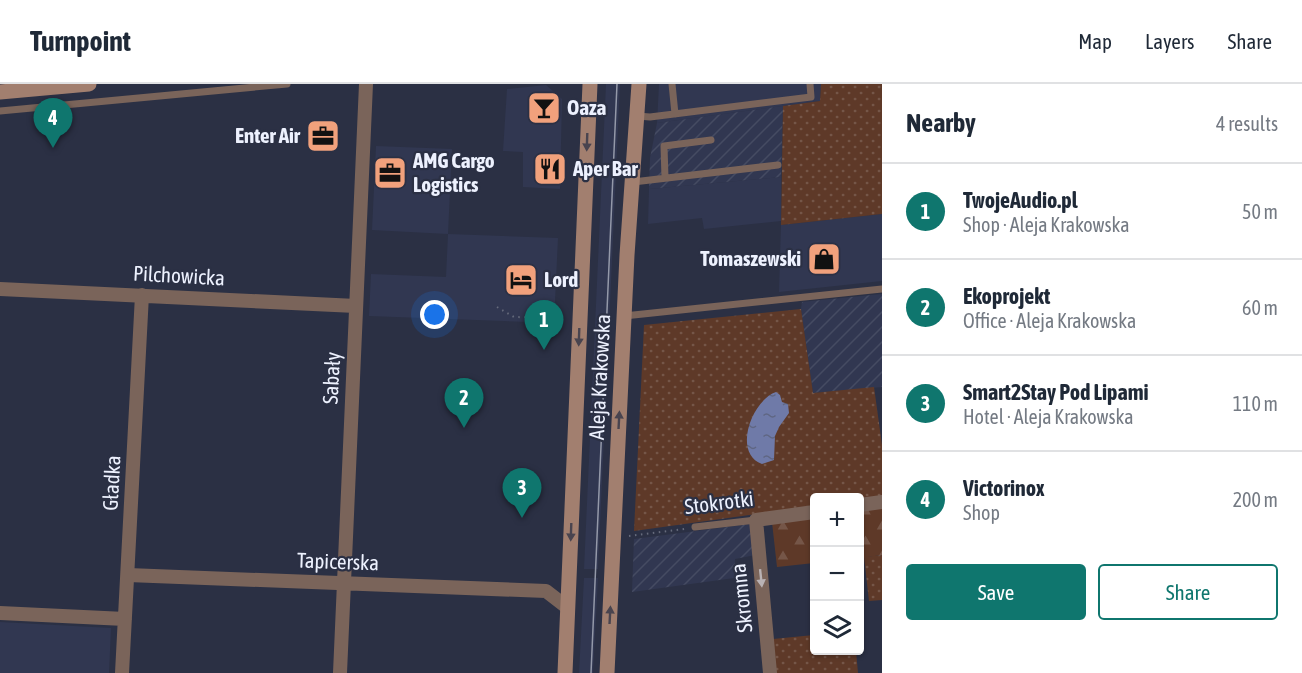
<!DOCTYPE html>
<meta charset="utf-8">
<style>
body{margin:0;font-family:"Asap Condensed",sans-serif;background:#f6f6f7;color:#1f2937}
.controls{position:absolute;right:18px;bottom:18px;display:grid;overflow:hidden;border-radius:6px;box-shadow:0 2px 4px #0004}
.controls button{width:54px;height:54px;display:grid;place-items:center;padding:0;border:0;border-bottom:2px solid #e0e1e3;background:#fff;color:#1f2937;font:30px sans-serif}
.you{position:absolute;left:435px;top:231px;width:21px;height:21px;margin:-15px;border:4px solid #fff;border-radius:50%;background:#1a73e8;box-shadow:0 0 0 9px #1a73e833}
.badge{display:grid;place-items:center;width:39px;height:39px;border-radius:50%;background:#0f766e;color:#fff;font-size:20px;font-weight:700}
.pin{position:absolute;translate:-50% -50px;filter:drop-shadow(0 2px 3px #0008)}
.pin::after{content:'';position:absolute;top:32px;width:21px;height:18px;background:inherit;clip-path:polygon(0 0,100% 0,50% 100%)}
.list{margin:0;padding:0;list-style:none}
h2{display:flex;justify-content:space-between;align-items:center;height:78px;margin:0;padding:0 24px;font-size:26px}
h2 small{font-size:20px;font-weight:400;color:#747a83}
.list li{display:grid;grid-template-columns:39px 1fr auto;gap:18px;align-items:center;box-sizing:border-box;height:96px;padding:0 24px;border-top:2px solid #e0e1e3}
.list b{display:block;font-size:22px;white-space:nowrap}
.list p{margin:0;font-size:20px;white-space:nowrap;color:#747a83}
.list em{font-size:20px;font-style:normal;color:#747a83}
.actions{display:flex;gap:12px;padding:18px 24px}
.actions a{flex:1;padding:14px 0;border:2px solid #0f766e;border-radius:6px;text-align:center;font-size:21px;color:#0f766e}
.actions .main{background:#0f766e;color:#fff}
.icon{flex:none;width:33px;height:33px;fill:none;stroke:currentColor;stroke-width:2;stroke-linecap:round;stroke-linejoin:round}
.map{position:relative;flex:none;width:882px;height:589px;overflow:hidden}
header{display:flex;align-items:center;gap:36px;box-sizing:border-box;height:84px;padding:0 30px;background:#fff;border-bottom:2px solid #e0e1e3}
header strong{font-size:28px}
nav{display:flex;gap:33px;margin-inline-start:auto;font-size:21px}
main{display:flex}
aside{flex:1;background:#fff}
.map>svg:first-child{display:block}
.built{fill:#313751}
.industrial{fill:url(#industrial-furrows)}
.grass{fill:url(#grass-dots)}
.forest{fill:url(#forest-firs)}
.water{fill:url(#water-ripples)}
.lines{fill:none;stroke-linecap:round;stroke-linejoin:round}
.path{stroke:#666b7c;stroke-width:2;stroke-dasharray:1.5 4.5;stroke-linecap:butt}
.lane{stroke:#7a645a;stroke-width:7}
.street{stroke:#7a645a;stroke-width:14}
.secondary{stroke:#a27f6f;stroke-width:15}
.tram{stroke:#9499a9;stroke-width:1.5}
.oneway{fill:#49444f}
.oneway2{fill:#b9b2b4}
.labels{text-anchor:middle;stroke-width:4.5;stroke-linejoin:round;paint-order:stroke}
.poi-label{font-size:21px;font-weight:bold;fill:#edf1fe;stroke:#2b3044;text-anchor:start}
.street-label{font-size:21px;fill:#edf1fe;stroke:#2b3044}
</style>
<header>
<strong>Turnpoint</strong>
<nav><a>Map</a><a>Layers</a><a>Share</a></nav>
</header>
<main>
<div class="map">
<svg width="882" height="589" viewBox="0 0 882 589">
<defs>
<pattern id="industrial-furrows" width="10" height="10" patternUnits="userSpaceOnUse" patternTransform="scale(1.5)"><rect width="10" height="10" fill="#313751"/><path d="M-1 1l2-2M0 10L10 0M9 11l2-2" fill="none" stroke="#454b62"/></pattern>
<pattern id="grass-dots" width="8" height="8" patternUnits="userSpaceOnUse" patternTransform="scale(1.5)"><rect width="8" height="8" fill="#5e3928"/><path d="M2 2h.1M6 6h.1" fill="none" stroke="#755648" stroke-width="1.8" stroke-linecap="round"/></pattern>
<pattern id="forest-firs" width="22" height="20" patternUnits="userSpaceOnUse" patternTransform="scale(1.5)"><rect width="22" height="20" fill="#5e3928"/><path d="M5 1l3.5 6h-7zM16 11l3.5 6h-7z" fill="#755648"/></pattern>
<pattern id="water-ripples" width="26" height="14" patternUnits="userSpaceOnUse" patternTransform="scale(1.5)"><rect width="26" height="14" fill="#6f7aa8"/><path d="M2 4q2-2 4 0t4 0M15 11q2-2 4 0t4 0" fill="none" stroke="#5f6683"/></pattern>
</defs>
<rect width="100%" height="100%" fill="#2b3044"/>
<path class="built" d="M606,0H620L598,485H584Z
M659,0H821L820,17L657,39Z
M546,1L562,15L560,105L523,103V68L503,67L507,5Z
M376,62L452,65L448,150L558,154L554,239L369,232L371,190L446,193L448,150L372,146Z
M781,93V137L704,145L702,134L648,140L649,105Z
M882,130V197L779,208L781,141Z
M584,494H598L593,589H579Z
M0,538L111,544L109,589H0Z"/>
<path class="industrial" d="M783,22L781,93L649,105L650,74L657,39Z
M882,210V303L813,309L801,225L802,218Z
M751,440L755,471L735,475L734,494L632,508L634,455Z"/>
<path class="grass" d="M821,0H882V130L781,141L783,22L820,17Z
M801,225L813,309L874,303L882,361V413L860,416V414H814V422L634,447L644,241Z
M882,471V516L869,517L864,473Z
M814,551V566L856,567L858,589H776L773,555Z"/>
<path class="forest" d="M882,424V471L860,474V427Z
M814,433V479L777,483L772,438Z"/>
<path class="water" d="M776,308L780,311L782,318L788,320L789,329L779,343L775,352L774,376L762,380C732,369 752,316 776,308Z"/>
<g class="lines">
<path class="path" d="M497,223L514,233L558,234
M629,452L685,445"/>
<path class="lane" d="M672,0L675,30
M0,27L287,0
M637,32L650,33L811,13L810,0
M665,94L664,62L711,56
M633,98L778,81
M624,232L882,205
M695,443L756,436"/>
<path class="street" d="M0,205L356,222
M860,421L882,418
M128,491L546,507L568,524
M0,529L125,535
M122,589L142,211
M340,589L366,0
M770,589L756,436L814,428"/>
<path class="secondary" d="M0,8L89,0
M565,589L590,0
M607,589L627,171L639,0"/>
<path class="tram" d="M591,589L617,0"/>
</g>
<defs><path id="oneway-solid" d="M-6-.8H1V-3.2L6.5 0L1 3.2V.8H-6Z" transform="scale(1.5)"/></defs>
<g class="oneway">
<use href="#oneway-solid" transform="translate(587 58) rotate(92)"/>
<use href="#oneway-solid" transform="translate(579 253) rotate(92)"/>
<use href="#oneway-solid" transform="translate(619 336) rotate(-87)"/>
<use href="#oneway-solid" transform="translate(571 448) rotate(92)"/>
<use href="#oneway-solid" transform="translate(610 531) rotate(-87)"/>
</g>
<use class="oneway2" href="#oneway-solid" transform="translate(761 494) rotate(84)"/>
<defs>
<g id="bar-square" transform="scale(1.725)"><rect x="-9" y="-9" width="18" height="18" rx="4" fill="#f1a17c" stroke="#2b3044"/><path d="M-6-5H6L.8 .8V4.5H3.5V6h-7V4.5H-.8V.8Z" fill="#111"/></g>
<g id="office-square" transform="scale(1.725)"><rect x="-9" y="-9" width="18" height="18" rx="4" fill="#f1a17c" stroke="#2b3044"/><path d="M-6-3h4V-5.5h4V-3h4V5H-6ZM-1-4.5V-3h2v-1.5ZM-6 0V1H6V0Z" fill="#111"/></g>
<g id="restaurant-square" transform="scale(1.725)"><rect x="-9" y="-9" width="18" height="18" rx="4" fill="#f1a17c" stroke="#2b3044"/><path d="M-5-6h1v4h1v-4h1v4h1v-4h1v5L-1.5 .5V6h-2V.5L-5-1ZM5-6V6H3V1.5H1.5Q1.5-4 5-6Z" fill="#111"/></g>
<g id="shop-square" transform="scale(1.725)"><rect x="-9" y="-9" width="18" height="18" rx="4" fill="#f1a17c" stroke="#2b3044"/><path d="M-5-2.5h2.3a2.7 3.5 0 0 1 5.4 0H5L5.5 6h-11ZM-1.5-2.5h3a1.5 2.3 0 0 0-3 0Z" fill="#111"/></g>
<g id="hotel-square" transform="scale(1.725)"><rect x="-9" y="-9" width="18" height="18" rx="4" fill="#f1a17c" stroke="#2b3044"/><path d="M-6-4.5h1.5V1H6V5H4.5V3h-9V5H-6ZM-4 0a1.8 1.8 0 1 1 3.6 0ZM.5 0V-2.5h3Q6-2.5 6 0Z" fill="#111"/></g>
</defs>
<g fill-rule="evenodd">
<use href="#bar-square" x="544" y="24"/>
<use href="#office-square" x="323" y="52"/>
<use href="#restaurant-square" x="550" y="85"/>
<use href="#office-square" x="390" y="89"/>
<use href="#shop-square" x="824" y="175"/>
<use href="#hotel-square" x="521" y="196"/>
</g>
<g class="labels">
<g class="poi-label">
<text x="567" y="31">Oaza</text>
<text x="300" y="59" text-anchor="end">Enter Air</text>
<text x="413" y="84">AMG Cargo<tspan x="413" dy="24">Logistics</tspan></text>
<text x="573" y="92">Aper Bar</text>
<text x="801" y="182" text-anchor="end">Tomaszewski</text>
<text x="544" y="203">Lord</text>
</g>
<g class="street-label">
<text transform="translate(179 192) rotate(3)" y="7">Pilchowicka</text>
<text transform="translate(600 293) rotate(-87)" y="7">Aleja Krakowska</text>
<text transform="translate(332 294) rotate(-87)" y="7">Sabały</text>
<text transform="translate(112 399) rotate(-87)" y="7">Gładka</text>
<text transform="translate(719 419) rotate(-7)" y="7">Stokrotki</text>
<text transform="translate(338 478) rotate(2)" y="7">Tapicerska</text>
<text transform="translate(742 514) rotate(-96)" y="7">Skromna</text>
</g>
</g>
</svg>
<div class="controls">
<button>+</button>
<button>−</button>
<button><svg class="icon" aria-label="layers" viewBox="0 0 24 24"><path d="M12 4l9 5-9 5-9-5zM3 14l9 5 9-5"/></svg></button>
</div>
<div class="you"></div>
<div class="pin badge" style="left:544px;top:266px">1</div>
<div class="pin badge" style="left:464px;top:344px">2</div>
<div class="pin badge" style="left:522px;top:434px">3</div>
<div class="pin badge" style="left:53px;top:64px">4</div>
</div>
<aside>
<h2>Nearby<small>4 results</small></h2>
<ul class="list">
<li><span class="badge">1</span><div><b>TwojeAudio.pl</b><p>Shop · Aleja Krakowska</p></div><em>50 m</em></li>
<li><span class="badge">2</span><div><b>Ekoprojekt</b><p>Office · Aleja Krakowska</p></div><em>60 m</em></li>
<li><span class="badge">3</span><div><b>Smart2Stay Pod Lipami</b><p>Hotel · Aleja Krakowska</p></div><em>110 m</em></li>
<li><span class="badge">4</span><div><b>Victorinox</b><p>Shop</p></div><em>200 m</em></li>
</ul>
<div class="actions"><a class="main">Save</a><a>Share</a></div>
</aside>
</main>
